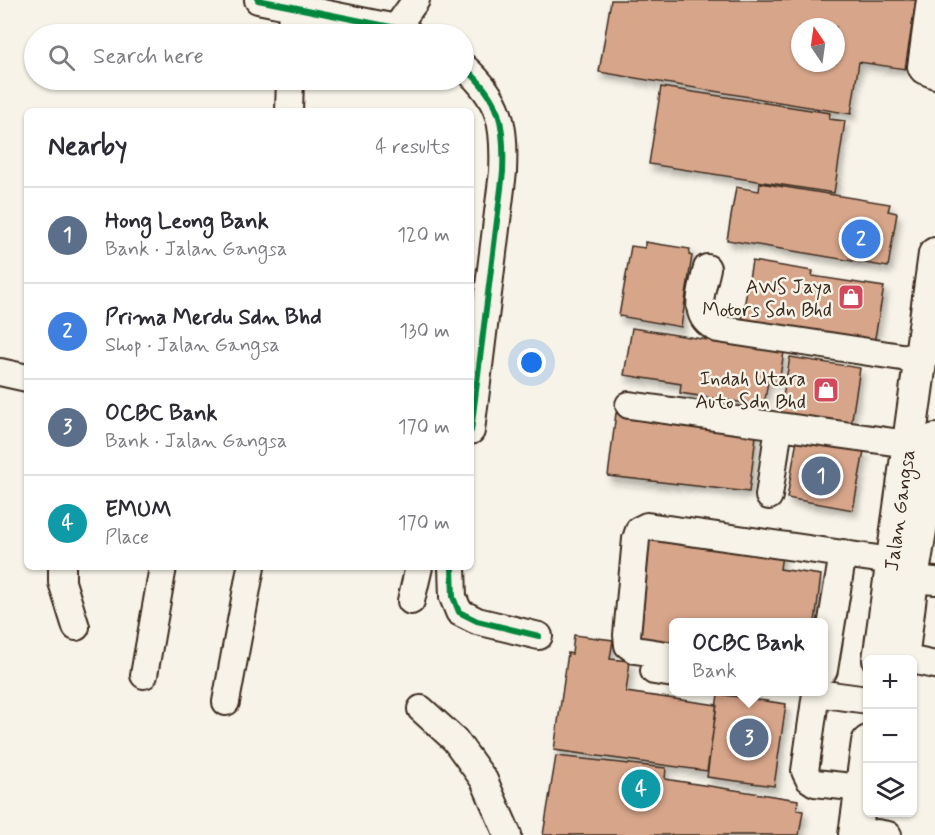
<!DOCTYPE html>
<meta charset="utf-8">
<style>
body{margin:0;font-family:Mynerve,sans-serif;background:#f7f7f7;color:#2b2b33}
.controls{position:absolute;right:18px;bottom:18px;display:grid;overflow:hidden;border-radius:9px;box-shadow:0 2px 4px #0004}
.controls button{width:54px;height:54px;display:grid;place-items:center;padding:0;border:0;border-bottom:2px solid #e1e1e2;background:#fff;color:#2b2b33;font:30px sans-serif}
.compass{position:absolute;left:791px;top:18px;width:54px;height:54px;border-radius:50%;background:#fff;box-shadow:0 2px 4px #0004;rotate:347deg}
.you{position:absolute;left:532px;top:363px;width:21px;height:21px;margin:-15px;border:4px solid #fff;border-radius:50%;background:#1a73e8;box-shadow:0 0 0 9px #1a73e833}
.badge{display:grid;place-items:center;width:39px;height:39px;border-radius:50%;background:#d1495b;color:#fff;font-size:20px;font-weight:700}
.pin{position:absolute;translate:-50% -50%;border:3px solid #fff;box-shadow:0 2px 6px #0006}
.popup{position:absolute;left:669px;top:618px;width:159px;height:78px;box-sizing:border-box;display:grid;place-content:center;border-radius:9px;background:#fff;filter:drop-shadow(0 2px 4px #0005);font-size:20px;white-space:nowrap;color:#7c7c81}
.popup b{font-size:22px;color:#2b2b33}
.popup::after{content:'';position:absolute;left:50%;top:100%;margin-left:-12px;border:12px solid transparent;border-top-color:#fff}
.list{margin:0;padding:0;list-style:none}
h2{display:flex;justify-content:space-between;align-items:center;height:78px;margin:0;padding:0 24px;font-size:26px}
h2 small{font-size:20px;font-weight:400;color:#7c7c81}
.list li{display:grid;grid-template-columns:39px 1fr auto;gap:18px;align-items:center;box-sizing:border-box;height:96px;padding:0 24px;border-top:2px solid #e1e1e2}
.list b{display:block;font-size:22px;white-space:nowrap}
.list p{margin:0;font-size:20px;white-space:nowrap;color:#7c7c81}
.list em{font-size:20px;font-style:normal;color:#7c7c81}
.icon{flex:none;width:33px;height:33px;fill:none;stroke:currentColor;stroke-width:2;stroke-linecap:round;stroke-linejoin:round}
.map{position:relative;flex:none;width:935px;height:835px;overflow:hidden}
.search{position:absolute;background:#fff;box-shadow:0 2px 4px #0004;left:24px;top:24px;width:450px;height:66px;display:flex;align-items:center;gap:15px;box-sizing:border-box;padding:0 21px;border-radius:33px;color:#7c7c81;font-size:22px}
.panel{position:absolute;background:#fff;box-shadow:0 2px 4px #0004;left:24px;top:108px;width:450px;height:462px;border-radius:9px}
.map>svg:first-child{display:block}
.building{fill:#d7a58a;stroke:#3b2a1e;stroke-width:1.5;fill-rule:evenodd;filter:url(#shadow)}
.lines{fill:none;stroke-linecap:round;stroke-linejoin:round}
.minor-casing{stroke:#3b2a1e;stroke-width:30}
.major-casing{stroke:#3b2a1e;stroke-width:36}
.minor{stroke:#f7f3e8;stroke-width:26}
.major{stroke:#f7f3e8;stroke-width:32}
.cycleway-casing{stroke:#f7f3e8;stroke-width:10}
.cycleway{stroke:#00873e;stroke-width:6}
.labels{text-anchor:middle;stroke-width:5;stroke-linejoin:round;paint-order:stroke}
.poi-label{font-size:20px;fill:#3b2a1e;stroke:#f7f3e8;text-anchor:end}
.street-label{font-size:20px;fill:#3b2a1e;stroke:#f7f3e8}
</style>
<div class="map">
<svg width="935" height="835" viewBox="0 0 935 835">
<defs>
<filter id="shadow"><feDropShadow dx="3.5" dy="6" stdDeviation="3" flood-color="#0004"/></filter>
</defs>
<rect width="100%" height="100%" fill="#f7f3e8"/>
<filter id="ink" filterUnits="userSpaceOnUse"><feTurbulence type="fractalNoise" baseFrequency=".0167" numOctaves="2"/><feDisplacementMap in="SourceGraphic" scale="12" xChannelSelector="R" yChannelSelector="G"/><feConvolveMatrix kernelMatrix="1 2 1 2 8 2 1 2 1" color-interpolation-filters="sRGB"/></filter>
<g filter="url(#ink)">
<path class="building" d="M611,0H916L905,69L859,62L851,114L599,72ZM800,27H836V63H800Z
M661,87L830,113L829,119L845,121L834,193L649,164Z
M760,183L890,204L888,211L897,213L888,267L727,240L736,187L759,191Z
M645,242L690,249L689,255L692,256L681,327L619,316L631,246L645,248Z
M752,261L813,271L812,276L884,287L873,349L741,325Z
M632,328L784,352L779,382L768,381L764,406L680,393L681,384L624,375Z
M790,357L860,368L851,425L780,413Z
M616,413L757,428L749,492L608,476Z
M797,439L864,451L853,510L787,498Z
M646,535L783,547L780,569L821,575L815,622H674V645L632,640Z
M574,635L613,640L610,659L630,661L626,692L717,705L707,771L554,750L568,653L572,654Z
M718,694L786,704L774,786L707,777Z
M556,756L666,768L665,779L798,800L797,810L803,811L799,835H543Z"/>
<g class="lines">
<g class="minor-casing">
<path id="minor" d="M258,0L396,28L410,34
M930,0L921,67L923,70L935,75
M396,28L416,0
M291,34L292,7
M464,67C501,100 505,124 503,172L471,431
M289,111L290,80
M707,268C702,292 690,317 718,329L921,360
M0,372L27,378
M629,405L908,444
M769,496L779,426
M62,567V582L76,627
M452,567L453,597L459,612L477,621L539,636
M912,579L935,581
M411,601L419,567
M674,656L635,650L628,645L627,635L636,539L639,530L647,526L892,561
M912,660L935,665
M824,670L843,553
M654,671L674,674
M144,675L163,567
M226,702L251,567
M421,709L455,740L484,780L508,835
M861,788L815,783L809,779L805,771L816,693L868,700
M877,833L888,835"/>
</g>
<g class="major-casing">
<path id="major" d="M879,660L935,254
M902,660L912,579L935,440
M855,835L868,742"/>
</g>
<use href="#minor" class="minor"/>
<use href="#major" class="major"/>
<g class="cycleway-casing">
<path id="cycleway" d="M258,0L396,28L410,34
M464,67C501,100 505,124 503,172L471,431
M452,567L453,597L459,612L477,621L539,636"/>
</g>
<use href="#cycleway" class="cycleway"/>
</g>
</g>
<defs>
<g id="shop-square" transform="scale(1.35)"><rect x="-9" y="-9" width="18" height="18" rx="4" fill="#d1495b" stroke="#f7f3e8"/><path d="M-5-2.5h2.3a2.7 3.5 0 0 1 5.4 0H5L5.5 6h-11ZM-1.5-2.5h3a1.5 2.3 0 0 0-3 0Z" fill="#fff"/></g>
</defs>
<g fill-rule="evenodd">
<use href="#shop-square" x="851" y="297"/>
<use href="#shop-square" x="826" y="390"/>
</g>
<g class="labels">
<g class="poi-label">
<text x="832" y="293">AWS Jaya<tspan x="832" dy="23">Motors Sdn Bhd</tspan></text>
<text x="806" y="385">Indah Utara<tspan x="806" dy="23">Auto Sdn Bhd</tspan></text>
</g>
<g class="street-label">
<text transform="translate(899 510) rotate(-82)" y="7">Jalan Gangsa</text>
</g>
</g>
</svg>
<div class="controls">
<button>+</button>
<button>−</button>
<button><svg class="icon" aria-label="layers" viewBox="0 0 24 24"><path d="M12 4l9 5-9 5-9-5zM3 14l9 5 9-5"/></svg></button>
</div>
<svg class="compass" viewBox="-18 -18 36 36"><path d="M0-13l5 13h-10z" fill="#e53935"/><path d="M0 13l5-13h-10z" fill="#7c7c81"/></svg>
<div class="you"></div>
<div class="pin badge" style="left:821px;top:476px;background:#5c6f8a">1</div>
<div class="pin badge" style="left:861px;top:239px;background:#3f7fe0">2</div>
<div class="pin badge" style="left:749px;top:738px;background:#5c6f8a">3</div>
<div class="popup"><b>OCBC Bank</b>Bank</div>
<div class="pin badge" style="left:641px;top:789px;background:#0f9aa8">4</div>
<div class="search"><svg class="icon" aria-label="search" viewBox="0 0 24 24"><circle cx="10" cy="10" r="6"/><path d="M15 15l6 6"/></svg>Search here</div>
<section class="panel">
<h2>Nearby<small>4 results</small></h2>
<ul class="list">
<li><span class="badge" style="background:#5c6f8a">1</span><div><b>Hong Leong Bank</b><p>Bank · Jalan Gangsa</p></div><em>120 m</em></li>
<li><span class="badge" style="background:#3f7fe0">2</span><div><b>Prima Merdu Sdn Bhd</b><p>Shop · Jalan Gangsa</p></div><em>130 m</em></li>
<li><span class="badge" style="background:#5c6f8a">3</span><div><b>OCBC Bank</b><p>Bank · Jalan Gangsa</p></div><em>170 m</em></li>
<li><span class="badge" style="background:#0f9aa8">4</span><div><b>EMUM</b><p>Place</p></div><em>170 m</em></li>
</ul>
</section>
</div>
